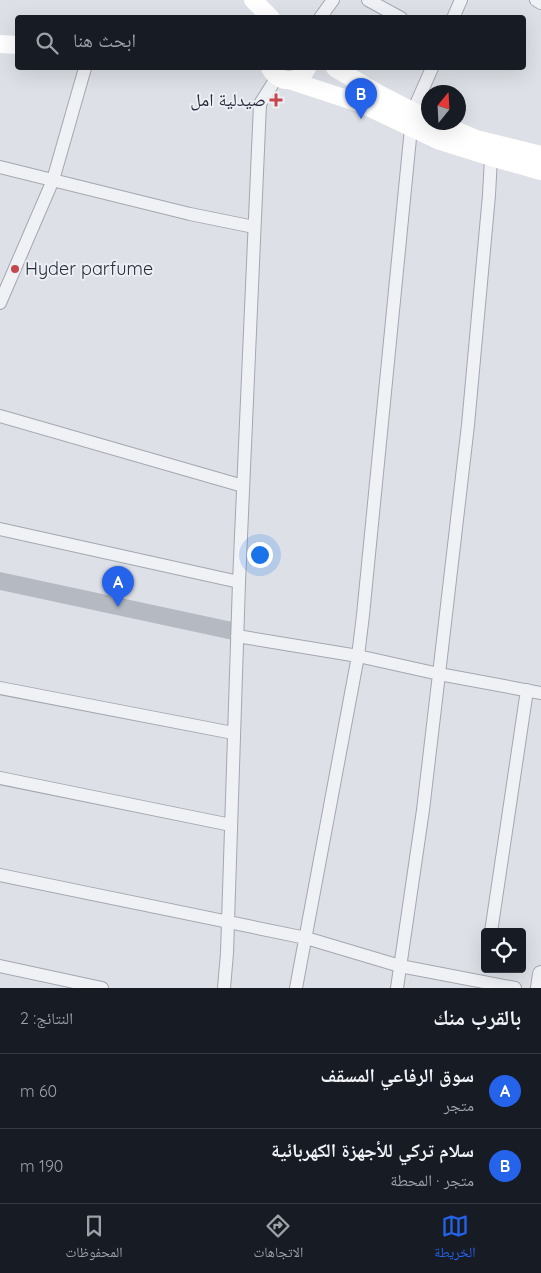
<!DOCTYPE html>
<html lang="ar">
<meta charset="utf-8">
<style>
body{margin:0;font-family:Quicksand,"Noto Naskh Arabic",sans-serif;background:#242831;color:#f1f3f6;direction:rtl}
.controls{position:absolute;right:15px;bottom:15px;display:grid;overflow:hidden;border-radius:5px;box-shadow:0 5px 20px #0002}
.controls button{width:45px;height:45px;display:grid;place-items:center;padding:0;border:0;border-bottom:1px solid #363941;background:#171b24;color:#f1f3f6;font:25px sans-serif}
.compass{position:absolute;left:421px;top:85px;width:45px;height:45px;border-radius:50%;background:#171b24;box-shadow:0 5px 20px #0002;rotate:18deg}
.you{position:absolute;left:259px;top:554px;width:18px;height:18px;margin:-12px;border:4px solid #fff;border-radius:50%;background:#1a73e8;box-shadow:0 0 0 8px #1a73e833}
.badge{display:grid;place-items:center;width:32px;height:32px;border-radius:50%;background:#2563eb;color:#fff;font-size:16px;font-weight:700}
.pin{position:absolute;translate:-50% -41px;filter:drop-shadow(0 1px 2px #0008)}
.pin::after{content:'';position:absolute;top:26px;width:18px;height:15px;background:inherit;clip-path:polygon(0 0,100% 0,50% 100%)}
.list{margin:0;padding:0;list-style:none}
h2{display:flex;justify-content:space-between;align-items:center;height:65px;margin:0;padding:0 20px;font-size:21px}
h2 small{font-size:16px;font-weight:400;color:#9ea1a6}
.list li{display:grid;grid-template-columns:32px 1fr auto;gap:15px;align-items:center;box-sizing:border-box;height:75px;padding:0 20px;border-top:1px solid #363941}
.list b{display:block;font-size:19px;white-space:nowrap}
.list p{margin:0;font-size:16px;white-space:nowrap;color:#9ea1a6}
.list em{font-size:16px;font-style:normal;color:#9ea1a6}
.icon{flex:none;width:28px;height:28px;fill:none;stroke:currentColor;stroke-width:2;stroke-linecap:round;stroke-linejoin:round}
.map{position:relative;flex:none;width:541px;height:988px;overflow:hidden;direction:ltr}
.search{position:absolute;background:#171b24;box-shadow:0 5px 20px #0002;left:15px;right:15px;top:15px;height:55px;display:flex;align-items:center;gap:12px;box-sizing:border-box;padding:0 18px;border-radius:5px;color:#9ea1a6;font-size:19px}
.sheet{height:215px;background:#171b24}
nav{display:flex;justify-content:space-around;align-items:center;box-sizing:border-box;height:70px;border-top:1px solid #363941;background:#171b24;font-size:14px;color:#9ea1a6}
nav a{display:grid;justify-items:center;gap:2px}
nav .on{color:#2563eb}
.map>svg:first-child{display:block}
.building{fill:#b5b9c2}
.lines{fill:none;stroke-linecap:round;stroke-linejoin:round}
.minor-casing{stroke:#a3a7b0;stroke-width:14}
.tertiary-casing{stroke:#a3a7b0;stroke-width:18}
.minor{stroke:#f0f1f5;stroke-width:12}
.tertiary{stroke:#f0f1f5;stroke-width:16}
.secondary{stroke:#fff;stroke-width:18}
.poi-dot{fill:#c5484f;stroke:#eceff4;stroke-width:2}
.labels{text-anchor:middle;stroke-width:4;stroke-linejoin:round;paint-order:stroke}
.poi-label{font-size:18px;fill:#282d3c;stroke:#eceff4;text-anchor:end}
</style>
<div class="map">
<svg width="541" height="988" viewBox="0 0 541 988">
<rect width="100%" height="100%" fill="#dde0e6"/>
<path class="building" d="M0,572L237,623L233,640L0,590Z"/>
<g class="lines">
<g class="minor-casing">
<path id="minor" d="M368,0L401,18
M536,0L541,3
M320,18L333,0
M453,18L461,0
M413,111L432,68
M0,167L190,214L254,227
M0,303L53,180L85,68
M0,416L243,486
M0,529L239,582
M237,636L358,656L439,674L541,693
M0,688L233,733
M0,778L231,825
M0,875L306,938L400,966L515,988
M491,932L527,690
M0,966L102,988
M224,988L227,953L239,582L260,104L277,77
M296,988L358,656L363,615L411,128
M397,988L423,810L439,674L468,425L489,195L491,157"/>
</g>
<g class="tertiary-casing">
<path id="tertiary" d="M539,988L541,974"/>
</g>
<use href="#minor" class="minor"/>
<use href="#tertiary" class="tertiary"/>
<path class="secondary" d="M253,0L271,18
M0,44L18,45
M270,68C279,84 298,85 307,68
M335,68L379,94L428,119
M289,80L362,104L440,141L491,157L541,171
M437,122L476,139L541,155"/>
</g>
<g class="poi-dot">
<path d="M273.5 92.5h5v5h5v5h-5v5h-5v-5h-5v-5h5z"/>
<circle cx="15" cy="269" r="5"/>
</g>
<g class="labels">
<g class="poi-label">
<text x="266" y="106">صيدلية امل</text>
<text x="25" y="275" text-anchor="start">Hyder parfume</text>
</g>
</g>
</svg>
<div class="controls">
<button><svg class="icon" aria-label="locate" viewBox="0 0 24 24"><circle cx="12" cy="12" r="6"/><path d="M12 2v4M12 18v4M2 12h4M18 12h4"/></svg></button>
</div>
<svg class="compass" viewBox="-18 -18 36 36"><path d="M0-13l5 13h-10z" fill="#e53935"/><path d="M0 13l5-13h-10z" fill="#9ea1a6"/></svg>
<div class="you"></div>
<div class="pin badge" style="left:118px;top:607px">A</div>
<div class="pin badge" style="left:361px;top:119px">B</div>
<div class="search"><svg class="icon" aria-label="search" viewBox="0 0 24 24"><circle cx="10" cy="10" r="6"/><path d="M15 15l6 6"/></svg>ابحث هنا</div>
</div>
<section class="sheet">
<h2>بالقرب منك<small>النتائج: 2</small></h2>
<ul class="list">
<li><span class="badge">A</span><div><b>سوق الرفاعي المسقف</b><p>متجر</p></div><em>60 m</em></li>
<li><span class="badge">B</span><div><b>سلام تركي للأجهزة الكهربائية</b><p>متجر · المحطة</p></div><em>190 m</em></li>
</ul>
</section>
<nav>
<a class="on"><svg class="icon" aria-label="map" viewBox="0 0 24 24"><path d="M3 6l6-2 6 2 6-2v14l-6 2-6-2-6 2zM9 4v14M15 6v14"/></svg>الخريطة</a>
<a><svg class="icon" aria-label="directions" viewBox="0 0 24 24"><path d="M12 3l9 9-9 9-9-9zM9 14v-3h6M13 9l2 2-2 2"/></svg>الاتجاهات</a>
<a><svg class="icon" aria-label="saved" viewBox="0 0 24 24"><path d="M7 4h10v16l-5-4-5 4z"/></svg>المحفوظات</a>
</nav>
